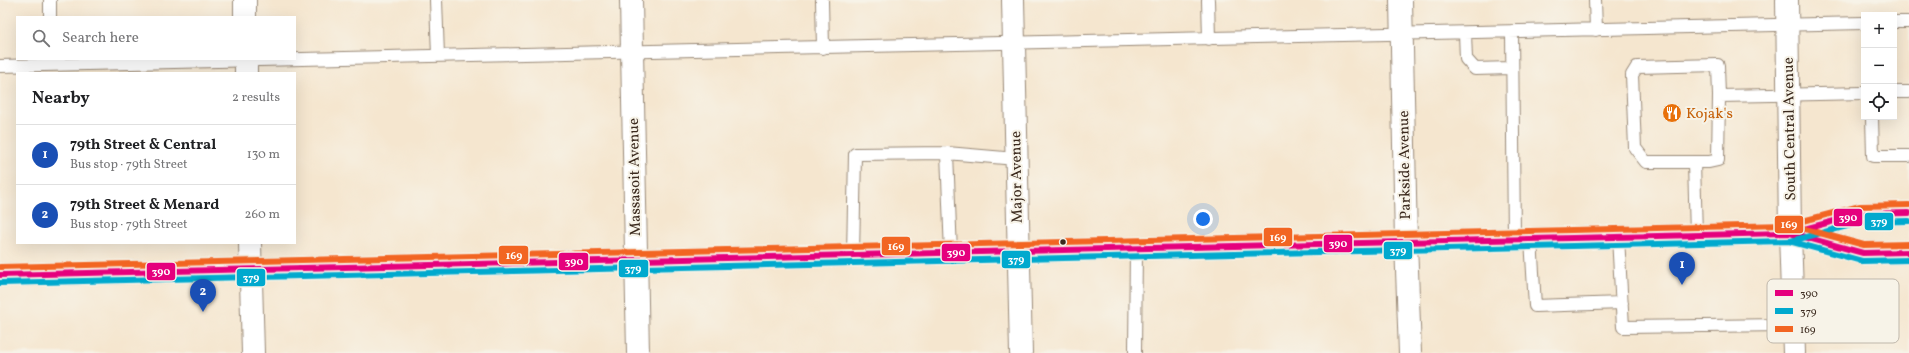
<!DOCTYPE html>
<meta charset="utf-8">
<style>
body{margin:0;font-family:Vollkorn,serif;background:#f2f2f2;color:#202124}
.controls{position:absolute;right:12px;top:12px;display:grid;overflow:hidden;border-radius:0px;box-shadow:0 4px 16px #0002}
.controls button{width:36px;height:36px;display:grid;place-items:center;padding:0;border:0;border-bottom:1px solid #e0e0e0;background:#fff;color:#202124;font:20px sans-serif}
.you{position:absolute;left:1203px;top:219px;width:14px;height:14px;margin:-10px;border:3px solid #fff;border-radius:50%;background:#1a73e8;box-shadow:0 0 0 6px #1a73e833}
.badge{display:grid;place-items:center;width:26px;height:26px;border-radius:50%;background:#d93025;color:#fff;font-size:13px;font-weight:700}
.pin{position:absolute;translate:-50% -33px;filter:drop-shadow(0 1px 2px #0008)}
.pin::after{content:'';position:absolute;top:21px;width:14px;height:12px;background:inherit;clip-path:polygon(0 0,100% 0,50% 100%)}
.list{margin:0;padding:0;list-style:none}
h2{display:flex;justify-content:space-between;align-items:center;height:52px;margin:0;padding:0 16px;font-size:17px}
h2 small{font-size:13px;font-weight:400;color:#757577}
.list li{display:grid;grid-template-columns:26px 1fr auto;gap:12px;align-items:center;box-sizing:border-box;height:60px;padding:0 16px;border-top:1px solid #e0e0e0}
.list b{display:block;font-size:15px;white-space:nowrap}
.list p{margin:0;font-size:13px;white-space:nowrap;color:#757577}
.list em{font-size:13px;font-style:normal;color:#757577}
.icon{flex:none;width:22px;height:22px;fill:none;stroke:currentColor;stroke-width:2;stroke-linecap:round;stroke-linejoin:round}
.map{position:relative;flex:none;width:1909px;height:353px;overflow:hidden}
.search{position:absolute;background:#fff;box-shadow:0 4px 16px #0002;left:16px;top:16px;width:280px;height:44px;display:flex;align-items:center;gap:10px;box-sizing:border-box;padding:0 14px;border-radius:0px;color:#757577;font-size:15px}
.panel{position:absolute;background:#fff;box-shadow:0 4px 16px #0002;left:16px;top:72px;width:280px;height:172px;border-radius:0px}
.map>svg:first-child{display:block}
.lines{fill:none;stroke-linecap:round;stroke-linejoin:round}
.lane-casing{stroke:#988876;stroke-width:14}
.street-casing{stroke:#988876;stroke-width:24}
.secondary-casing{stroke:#988876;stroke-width:24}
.lane{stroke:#fff;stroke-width:12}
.street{stroke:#fff;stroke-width:22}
.secondary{stroke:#fff;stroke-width:22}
.bus-1-casing{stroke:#f7f3e8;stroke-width:9}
.bus-2-casing{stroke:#f7f3e8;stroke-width:9}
.bus-3-casing{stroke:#f7f3e8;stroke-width:9}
.bus-1{stroke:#e5007d;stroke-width:6}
.bus-2{stroke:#00a9ce;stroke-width:6}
.bus-3{stroke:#f26522;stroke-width:6}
.bus-dot{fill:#3b2a1e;stroke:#f7f3e8;stroke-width:1.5}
.labels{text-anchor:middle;stroke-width:4;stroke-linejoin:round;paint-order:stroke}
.food-label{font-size:15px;fill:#c56008;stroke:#f7f3e8;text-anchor:start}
.street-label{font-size:15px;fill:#3b2a1e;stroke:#f7f3e8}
.key{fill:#f7f3e8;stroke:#bfb7ab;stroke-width:1}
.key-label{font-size:11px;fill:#3b2a1e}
.line-badge{stroke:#f7f3e8;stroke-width:1.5}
.badge-label{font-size:11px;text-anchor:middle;font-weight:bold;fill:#fff}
</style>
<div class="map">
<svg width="1909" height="353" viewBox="0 0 1909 353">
<rect width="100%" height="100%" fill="#f7f3e8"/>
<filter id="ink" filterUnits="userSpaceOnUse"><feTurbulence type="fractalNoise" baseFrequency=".025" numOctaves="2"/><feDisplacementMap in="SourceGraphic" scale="8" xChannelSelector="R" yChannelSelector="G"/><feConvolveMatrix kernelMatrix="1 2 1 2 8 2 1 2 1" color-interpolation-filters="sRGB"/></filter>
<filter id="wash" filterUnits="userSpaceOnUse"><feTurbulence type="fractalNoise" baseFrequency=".012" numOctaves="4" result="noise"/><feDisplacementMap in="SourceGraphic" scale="16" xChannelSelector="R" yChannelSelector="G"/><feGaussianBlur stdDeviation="0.9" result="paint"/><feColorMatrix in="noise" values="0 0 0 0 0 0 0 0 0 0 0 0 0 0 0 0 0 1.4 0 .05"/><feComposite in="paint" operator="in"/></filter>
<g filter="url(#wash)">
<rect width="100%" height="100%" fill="#f5e6cf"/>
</g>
<g filter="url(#ink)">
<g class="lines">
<g class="lane-casing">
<path id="lane" d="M50,0V17
M436,0L438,56
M822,0L823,48
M1208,0L1209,39
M1595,0L1596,30
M1894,22H1909
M1512,32L1514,239
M1465,33L1466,59L1475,69L1512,68
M0,66L1864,23
M1894,92H1909
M1719,96L1718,160L1709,162H1646L1635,148L1632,75L1637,67L1718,65L1719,96L1864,93
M1872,117L1873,156H1909
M947,153L951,253
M1694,162L1696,235
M1618,237L1623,327L1794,325
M1531,239L1535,306L1622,303
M853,255L855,154L947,153L1016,159
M1135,353L1136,248"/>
</g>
<g class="street-casing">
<path id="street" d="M245,0V17
M631,0L638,353
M1013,0L1021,353
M1401,0L1406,242L1410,353
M246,59V73
M250,243L253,353"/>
</g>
<g class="secondary-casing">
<path id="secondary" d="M1787,0L1790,233L1794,353
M1791,233L1863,253L1909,252
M0,275L1790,233L1861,214L1909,213"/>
</g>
<use href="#lane" class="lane"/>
<use href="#street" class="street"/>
<use href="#secondary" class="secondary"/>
<g class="bus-1-casing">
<path id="bus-1" d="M1789,233L1861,214L1909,213
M0,275L1790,233L1863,253L1909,252"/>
</g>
<g class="bus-2-casing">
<path id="bus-2" d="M1791,241L1862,222L1909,221
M0,283L1789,241L1862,261L1909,260"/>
</g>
<g class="bus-3-casing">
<path id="bus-3" d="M1787,225L1860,206L1909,205
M0,267L1790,225L1864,245L1909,244"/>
</g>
<use href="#bus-1" class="bus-1"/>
<use href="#bus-2" class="bus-2"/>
<use href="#bus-3" class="bus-3"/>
</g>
</g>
<defs>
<g id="restaurant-disc" transform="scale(1)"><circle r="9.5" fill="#e8710a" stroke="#f7f3e8"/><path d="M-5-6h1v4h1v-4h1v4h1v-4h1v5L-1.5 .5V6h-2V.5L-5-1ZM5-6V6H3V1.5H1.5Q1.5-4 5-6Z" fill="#fff"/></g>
</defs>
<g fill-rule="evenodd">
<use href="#restaurant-disc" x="1672" y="113"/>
</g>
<circle class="bus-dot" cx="1063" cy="242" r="3.5"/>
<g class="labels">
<g class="food-label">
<text x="1686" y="118">Kojak's</text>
</g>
<g class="street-label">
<text transform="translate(1789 129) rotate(-91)" y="5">South Central Avenue</text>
<text transform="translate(1404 165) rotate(-91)" y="5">Parkside Avenue</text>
<text transform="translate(634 177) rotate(-91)" y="5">Massasoit Avenue</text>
<text transform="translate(1016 177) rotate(-91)" y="5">Major Avenue</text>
</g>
</g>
<rect x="1767" y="279" width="132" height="64" rx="6" class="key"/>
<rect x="1775" y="290" width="18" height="6" fill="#e5007d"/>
<rect x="1775" y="308" width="18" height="6" fill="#00a9ce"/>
<rect x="1775" y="326" width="18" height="6" fill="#f26522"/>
<g class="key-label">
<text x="1800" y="297">390</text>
<text x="1800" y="315">379</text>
<text x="1800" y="333">169</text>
</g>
<g class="line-badge">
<rect x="1833" y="208" width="30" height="19" rx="4" fill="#e5007d"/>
<rect x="1864" y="212" width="30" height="19" rx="4" fill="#00a9ce"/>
<rect x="1774" y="215" width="30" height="19" rx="4" fill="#f26522"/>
<rect x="1263" y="227" width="30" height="20" rx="4" fill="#f26522"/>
<rect x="1323" y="234" width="30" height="19" rx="4" fill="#e5007d"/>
<rect x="881" y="236" width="30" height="20" rx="4" fill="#f26522"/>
<rect x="1383" y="241" width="30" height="19" rx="4" fill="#00a9ce"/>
<rect x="941" y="243" width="30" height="19" rx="4" fill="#e5007d"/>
<rect x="498" y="245" width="31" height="20" rx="4" fill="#f26522"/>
<rect x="1001" y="250" width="30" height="19" rx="4" fill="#00a9ce"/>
<rect x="558" y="252" width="31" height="19" rx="4" fill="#e5007d"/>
<rect x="618" y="259" width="31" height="19" rx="4" fill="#00a9ce"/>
<rect x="146" y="262" width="30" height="19" rx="4" fill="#e5007d"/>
<rect x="236" y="268" width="30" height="19" rx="4" fill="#00a9ce"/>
</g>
<g class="badge-label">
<text x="1848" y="221">390</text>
<text x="1879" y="225">379</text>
<text x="1789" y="228">169</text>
<text x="1278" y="241">169</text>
<text x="1338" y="247">390</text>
<text x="896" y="250">169</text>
<text x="1398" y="254">379</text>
<text x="956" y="256">390</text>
<text x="514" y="259">169</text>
<text x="1016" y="263">379</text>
<text x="574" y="265">390</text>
<text x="633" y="272">379</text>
<text x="161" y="275">390</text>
<text x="251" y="281">379</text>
</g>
</svg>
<div class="controls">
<button>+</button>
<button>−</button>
<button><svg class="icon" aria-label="locate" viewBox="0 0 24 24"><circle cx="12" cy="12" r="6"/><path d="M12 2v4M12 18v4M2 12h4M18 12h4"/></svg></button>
</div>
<div class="you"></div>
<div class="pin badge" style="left:1682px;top:285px;background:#1a4fb4">1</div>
<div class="pin badge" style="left:203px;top:312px;background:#1a4fb4">2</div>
<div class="search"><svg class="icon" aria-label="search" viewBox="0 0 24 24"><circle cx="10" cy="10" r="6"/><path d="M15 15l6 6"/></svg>Search here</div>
<section class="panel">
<h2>Nearby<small>2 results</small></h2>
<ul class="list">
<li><span class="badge" style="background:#1a4fb4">1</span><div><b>79th Street &amp; Central</b><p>Bus stop · 79th Street</p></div><em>130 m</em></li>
<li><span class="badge" style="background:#1a4fb4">2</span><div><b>79th Street &amp; Menard</b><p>Bus stop · 79th Street</p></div><em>260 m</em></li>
</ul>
</section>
</div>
